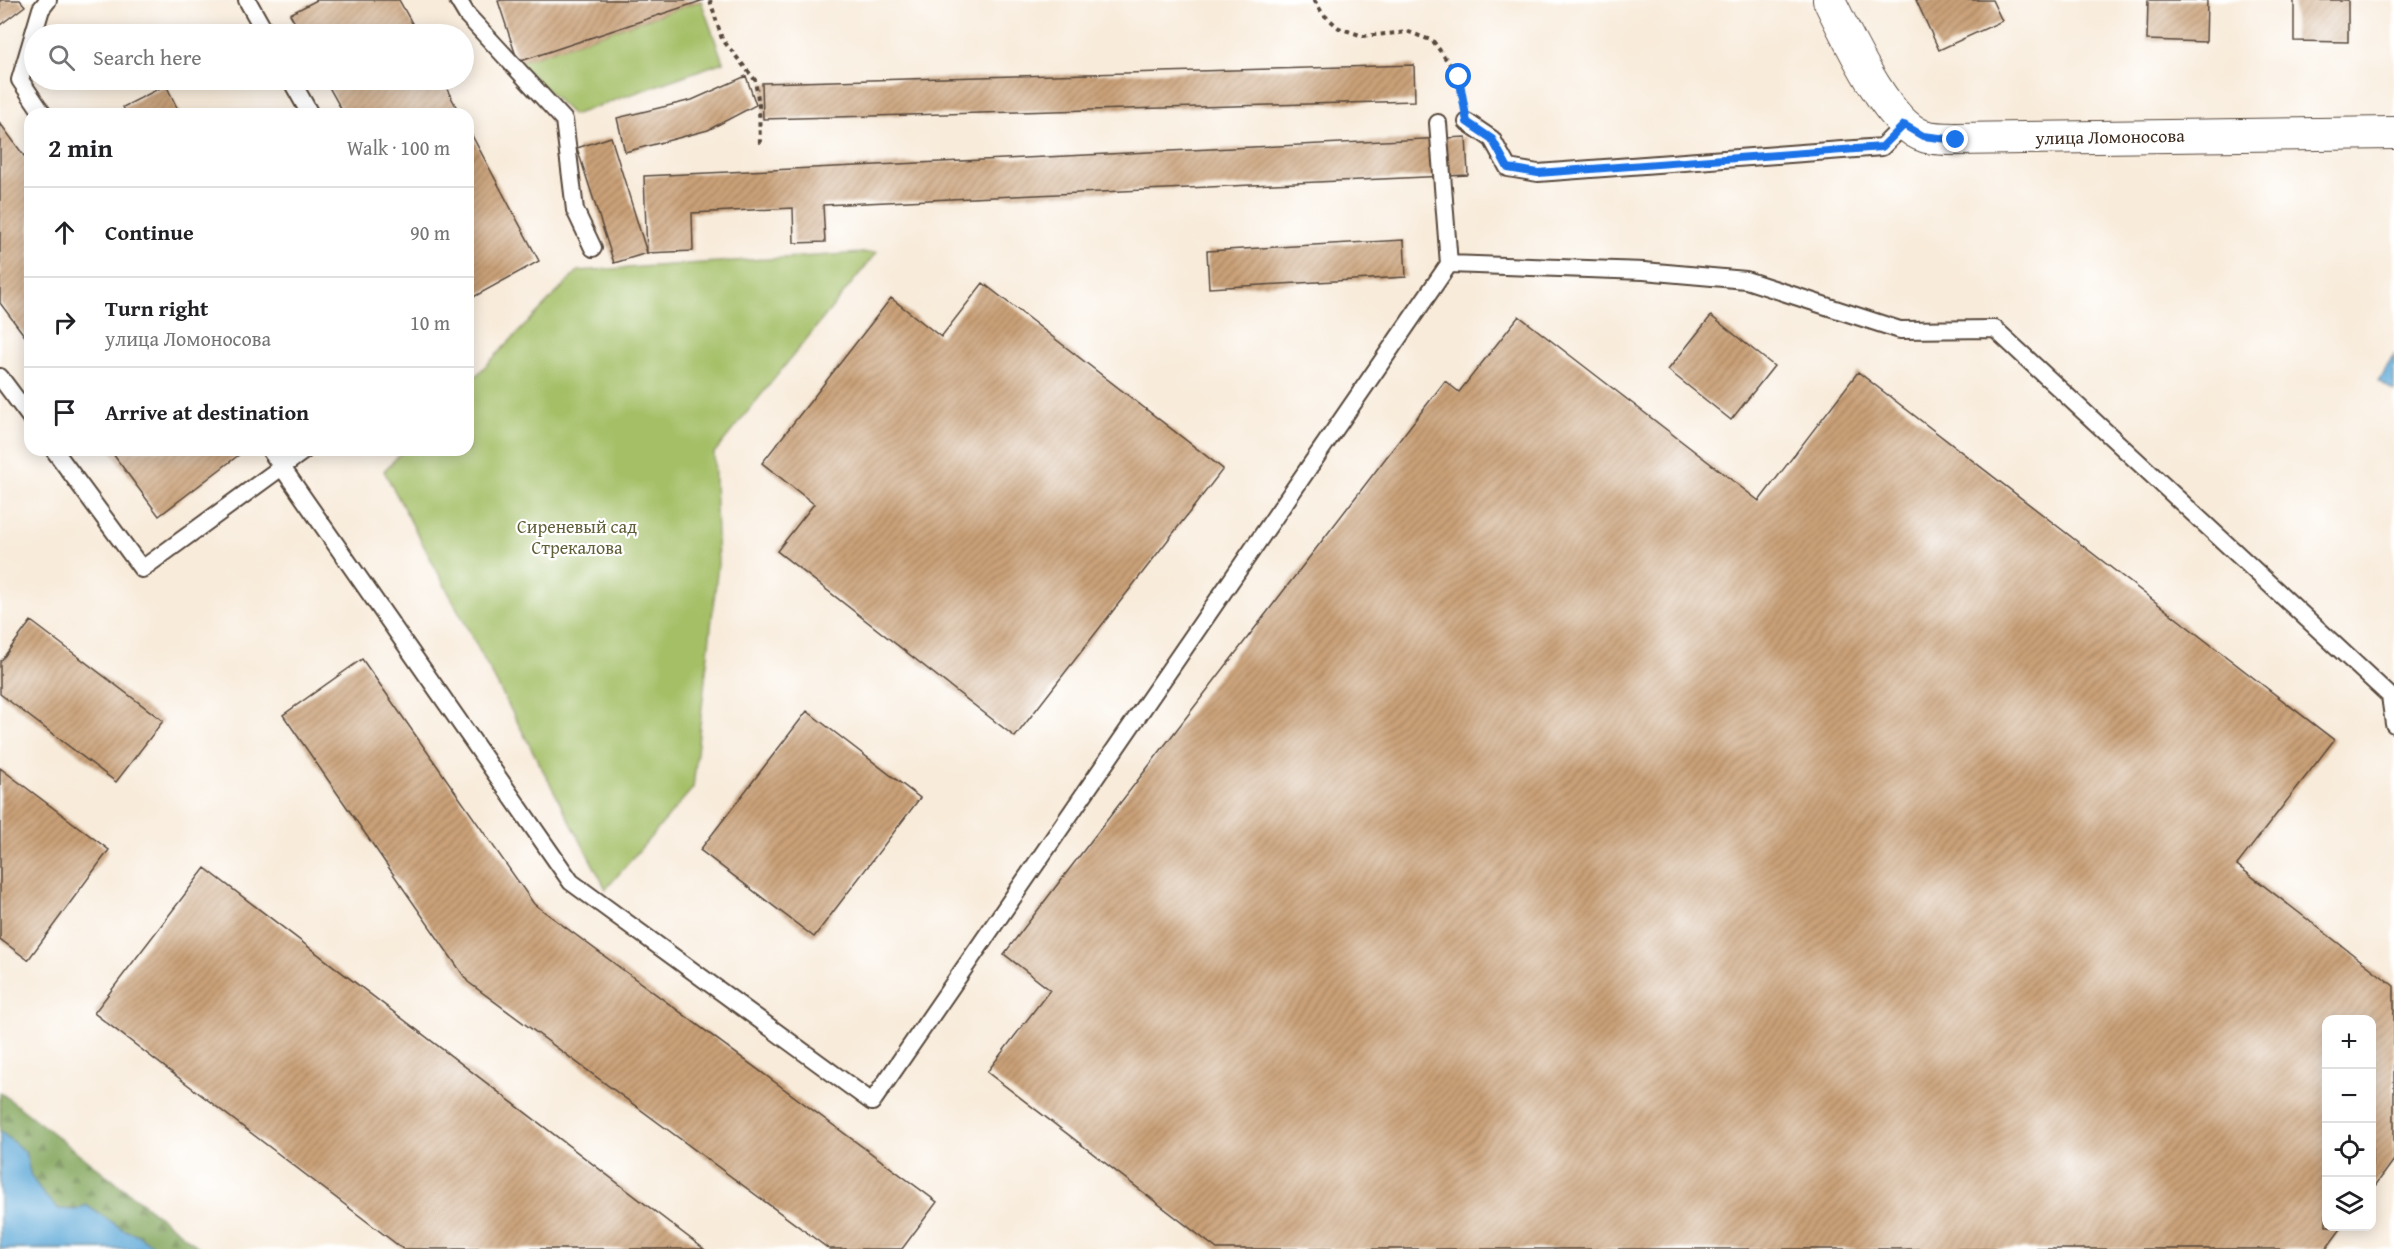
<!DOCTYPE html>
<meta charset="utf-8">
<style>
body{margin:0;font-family:"Gentium Book Plus",serif;background:#f6f6f6;color:#202124}
.controls{position:absolute;right:18px;bottom:18px;display:grid;overflow:hidden;border-radius:12px;box-shadow:0 3px 15px #0003}
.controls button{width:54px;height:54px;display:grid;place-items:center;padding:0;border:0;border-bottom:2px solid #e0e0e0;background:#fff;color:#202124;font:30px sans-serif}
.stop{position:absolute;width:18px;height:18px;margin:-14px;border:4px solid #1a73e8;border-radius:50%;background:#fff}
.stop.end{background:#1a73e8;border-color:#fff;box-shadow:0 2px 6px #0008}
.list{margin:0;padding:0;list-style:none}
h2{display:flex;justify-content:space-between;align-items:center;height:78px;margin:0;padding:0 24px;font-size:26px}
h2 small{font-size:20px;font-weight:400;color:#757577}
.list li{display:grid;grid-template-columns:39px 1fr auto;gap:18px;align-items:center;box-sizing:border-box;height:90px;padding:0 24px;border-top:2px solid #e0e0e0}
.list b{display:block;font-size:22px;white-space:nowrap}
.list p{margin:0;font-size:20px;white-space:nowrap;color:#757577}
.list em{font-size:20px;font-style:normal;color:#757577}
.icon{flex:none;width:33px;height:33px;fill:none;stroke:currentColor;stroke-width:2;stroke-linecap:round;stroke-linejoin:round}
.map{position:relative;flex:none;width:2394px;height:1249px;overflow:hidden}
.search{position:absolute;background:#fff;box-shadow:0 3px 15px #0003;left:24px;top:24px;width:450px;height:66px;display:flex;align-items:center;gap:15px;box-sizing:border-box;padding:0 21px;border-radius:33px;color:#757577;font-size:22px}
.panel{position:absolute;background:#fff;box-shadow:0 3px 15px #0003;left:24px;top:108px;width:450px;height:348px;border-radius:18px}
.map>svg:first-child{display:block}
.forest{fill:url(#forest-firs);stroke:#5f683c;stroke-width:1.5}
.garden{fill:#a4bf66;stroke:#707442;stroke-width:1.5}
.water{fill:#60aad8;stroke:#4e6a7b;stroke-width:1.5}
.building{fill:url(#building-hatch)}
.lines{fill:none;stroke-linecap:round;stroke-linejoin:round}
.service-casing{stroke:#57473a;stroke-width:20}
.minor-casing{stroke:#57473a;stroke-width:34}
.path{stroke:#57473a;stroke-width:4;stroke-dasharray:4.5 4.5;stroke-linecap:butt}
.service{stroke:#fff;stroke-width:16}
.minor{stroke:#fff;stroke-width:32}
.route{stroke:#1a73e8;stroke-width:8}
.labels{text-anchor:middle;stroke-width:4.5;stroke-linejoin:round;paint-order:stroke}
.street-label{font-size:18px;fill:#3b2a1e;stroke:#fff}
.park-label{font-size:18px;fill:#605e37;stroke:#fff}
</style>
<div class="map">
<svg width="2394" height="1249" viewBox="0 0 2394 1249">
<defs>
<pattern id="forest-firs" width="22" height="20" patternUnits="userSpaceOnUse" patternTransform="scale(1.5)"><rect width="22" height="20" fill="#83a65b"/><path d="M5 1l3.5 6h-7zM16 11l3.5 6h-7z" fill="#6c874b"/></pattern>
<pattern id="building-hatch" width="6" height="6" patternUnits="userSpaceOnUse" patternTransform="scale(1.5)"><rect width="6" height="6" fill="#caa178"/><path d="M-1 1l2-2M0 6l6-6M5 7l2-2" fill="none" stroke="#a58362"/></pattern>
</defs>
<rect width="100%" height="100%" fill="#fff"/>
<filter id="ink" filterUnits="userSpaceOnUse"><feTurbulence type="fractalNoise" baseFrequency=".0167" numOctaves="2"/><feDisplacementMap in="SourceGraphic" scale="12" xChannelSelector="R" yChannelSelector="G"/><feConvolveMatrix kernelMatrix="1 2 1 2 8 2 1 2 1" color-interpolation-filters="sRGB"/></filter>
<filter id="wash" filterUnits="userSpaceOnUse"><feTurbulence type="fractalNoise" baseFrequency=".008" numOctaves="4" result="noise"/><feDisplacementMap in="SourceGraphic" scale="24" xChannelSelector="R" yChannelSelector="G"/><feGaussianBlur stdDeviation="1.35" result="paint"/><feColorMatrix in="noise" values="0 0 0 0 0 0 0 0 0 0 0 0 0 0 0 0 0 1.4 0 .05"/><feComposite in="paint" operator="in"/></filter>
<g filter="url(#wash)">
<rect width="100%" height="100%" fill="#f8ebda"/>
<path class="forest" d="M0,1092L201,1249H0Z"/>
<path class="garden" d="M701,1L723,62L573,115L518,62Z
M877,252L714,453L718,564L693,788L606,889L384,471L404,450H468V384L578,271Z"/>
<path class="water" d="M2394,355V391L2378,381Z
M0,1131L25,1152L31,1176L44,1195L59,1209L76,1210L86,1205L124,1230L136,1234L158,1249H0Z"/>
<g id="blocks">
<path class="building" d="M0,0H20L25,6L0,25Z
M317,0H399L418,34H301L290,14Z
M502,0H704L518,62L498,1Z
M1916,0H1992L2002,21L1939,50Z
M2148,0H2207L2206,42L2147,40Z
M2294,0H2348V42L2294,41Z
M1414,65L1415,101L763,119L762,83Z
M746,76L756,105L708,130L625,152L617,118L692,100Z
M325,80H442L460,114H344Z
M166,85L180,114H127L123,107Z
M0,123L30,164V343L0,303Z
M468,128L539,261L468,300Z
M611,137L647,253L614,263L577,148Z
M1466,137L1468,175L823,205L825,242L794,243L793,208L692,213L693,251L647,253L644,176Z
M1404,240L1406,277L1209,288L1207,251Z
M983,283L1223,469L1015,737L777,551L814,504L762,463L891,298L941,337Z
M1519,316L1759,501L1858,372L2334,740L2237,865L2394,986V1160L2372,1190V1020H2326V1226H2343L2326,1249H1217L987,1072L1050,990L1004,954L1445,381L1459,392Z
M1711,316L1774,366L1731,420L1668,370Z
M110,450H243L244,451L159,516Z
M31,621L163,721L116,782L0,694V662Z
M362,659L534,904L937,1202L902,1249H829L468,982L283,715Z
M807,711L920,798L814,937L700,850Z
M0,768L109,850L28,960L0,939Z
M205,868L704,1249H403L94,1013Z"/>
</g>
</g>
<g filter="url(#ink)">
<use href="#blocks" fill-opacity="0" stroke="#57473a" stroke-width="1.5"/>
<g class="lines">
<g class="service-casing">
<path id="service" d="M247,0L266,34
M458,0L467,15L564,120L575,210L593,248
M291,80L310,114
M43,114L20,80L41,9L48,0
M1467,122L1492,139L1508,168L1538,173L1882,147L1904,125
M1438,123L1449,264L1644,271L1746,280L1900,330L1995,329L2390,696L2394,724
M0,377L30,417
M54,450L142,569L305,450
M270,450L571,882L872,1102L1449,264"/>
</g>
<g class="minor-casing">
<path id="minor" d="M1829,0C1846,34 1887,125 1924,136C1933,139 1946,139 1956,139L2394,133"/>
</g>
<path class="path" d="M710,0L722,39L755,80L759,105L760,145
M1314,0L1323,14L1339,28L1363,36L1409,32L1433,41L1459,77L1462,95"/>
<use href="#service" class="service"/>
<use href="#minor" class="minor"/>
</g>
</g>
<g class="lines" filter="url(#ink)">
<path class="route" d="M1459,77L1467,122L1492,139L1508,168L1538,173L1882,147L1904,125L1923,136L1956,140"/>
</g>
<g class="labels">
<g class="street-label">
<text transform="translate(2110 137) rotate(-1)" y="6">улица Ломоносова</text>
</g>
<g class="park-label">
<text x="577" y="533">Сиреневый сад<tspan x="577" dy="21">Стрекалова</tspan></text>
</g>
</g>
</svg>
<div class="controls">
<button>+</button>
<button>−</button>
<button><svg class="icon" aria-label="locate" viewBox="0 0 24 24"><circle cx="12" cy="12" r="6"/><path d="M12 2v4M12 18v4M2 12h4M18 12h4"/></svg></button>
<button><svg class="icon" aria-label="layers" viewBox="0 0 24 24"><path d="M12 4l9 5-9 5-9-5zM3 14l9 5 9-5"/></svg></button>
</div>
<div class="stop" style="left:1459px;top:77px"></div>
<div class="stop end" style="left:1956px;top:140px"></div>
<div class="search"><svg class="icon" aria-label="search" viewBox="0 0 24 24"><circle cx="10" cy="10" r="6"/><path d="M15 15l6 6"/></svg>Search here</div>
<section class="panel">
<h2>2 min<small>Walk · 100 m</small></h2>
<ul class="list">
<li><svg class="icon" aria-label="ahead" viewBox="0 0 24 24"><path d="M12 20V5M6 11l6-6 6 6"/></svg><div><b>Continue</b></div><em>90 m</em></li>
<li><svg class="icon" aria-label="right" viewBox="0 0 24 24"><path d="M7 20v-9h11M14 6l5 5-5 5"/></svg><div><b>Turn right</b><p>улица Ломоносова</p></div><em>10 m</em></li>
<li><svg class="icon" aria-label="arrive" viewBox="0 0 24 24"><path d="M6 21V4h12l-3 4 3 4H6"/></svg><div><b>Arrive at destination</b></div></li>
</ul>
</section>
</div>
